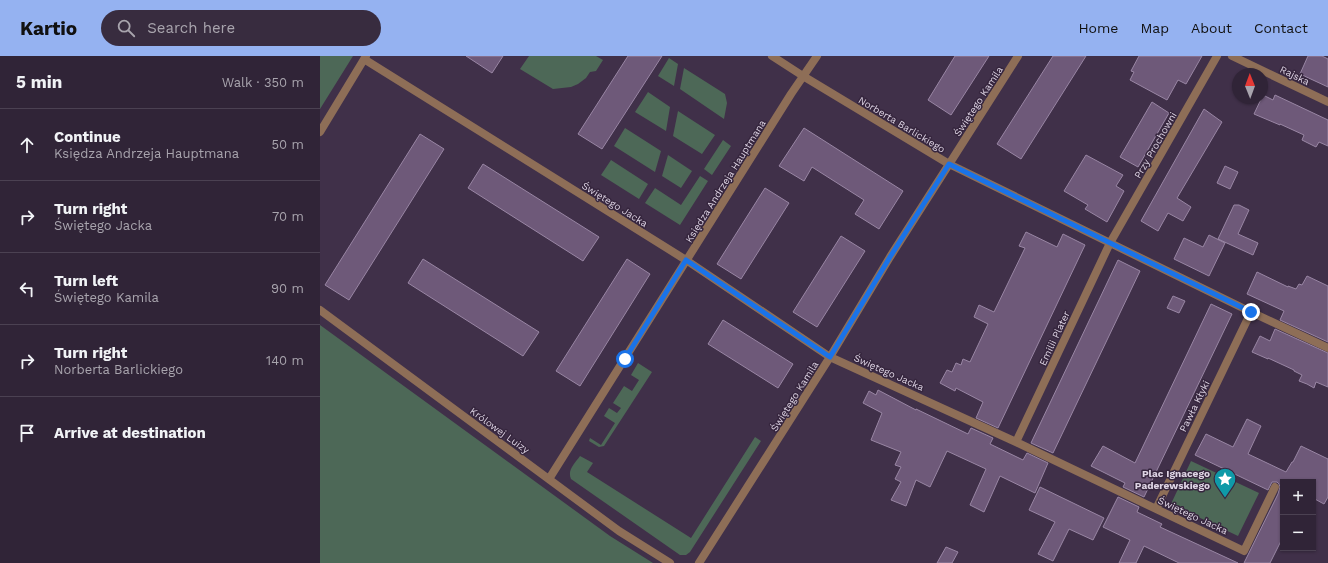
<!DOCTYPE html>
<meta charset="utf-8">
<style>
body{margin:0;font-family:"Work Sans",sans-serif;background:#382c3f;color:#f1f3f6}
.controls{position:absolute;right:12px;bottom:12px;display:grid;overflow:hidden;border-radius:0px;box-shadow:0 1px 3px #0004}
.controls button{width:36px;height:36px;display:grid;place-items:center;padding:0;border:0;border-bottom:1px solid #4b4152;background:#302437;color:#f1f3f6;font:20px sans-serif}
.compass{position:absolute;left:912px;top:12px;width:36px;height:36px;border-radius:50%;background:#302437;box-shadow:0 1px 3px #0004;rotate:359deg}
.stop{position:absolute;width:12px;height:12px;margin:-9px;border:3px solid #1a73e8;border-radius:50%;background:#fff}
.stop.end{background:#1a73e8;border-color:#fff;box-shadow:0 1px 4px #0008}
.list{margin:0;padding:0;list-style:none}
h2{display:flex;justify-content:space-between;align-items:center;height:52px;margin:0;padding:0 16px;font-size:17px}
h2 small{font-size:13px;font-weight:400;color:#a8a4ad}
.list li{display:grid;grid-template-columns:26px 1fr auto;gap:12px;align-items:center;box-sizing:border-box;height:72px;padding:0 16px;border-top:1px solid #4b4152}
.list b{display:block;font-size:15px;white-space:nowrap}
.list p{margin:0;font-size:13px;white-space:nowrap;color:#a8a4ad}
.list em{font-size:13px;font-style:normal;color:#a8a4ad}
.icon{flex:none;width:22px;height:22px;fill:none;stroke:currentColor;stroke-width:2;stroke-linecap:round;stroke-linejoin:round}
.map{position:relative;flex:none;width:1008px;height:507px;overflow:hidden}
header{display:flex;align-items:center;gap:24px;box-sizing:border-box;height:56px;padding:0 20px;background:#95b2f1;color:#111}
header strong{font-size:19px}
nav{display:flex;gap:22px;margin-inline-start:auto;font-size:14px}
.search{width:280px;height:36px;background:#382c3f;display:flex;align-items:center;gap:10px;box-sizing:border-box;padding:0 14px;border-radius:22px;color:#a8a4ad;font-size:15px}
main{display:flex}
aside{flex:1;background:#302437}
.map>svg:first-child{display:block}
.green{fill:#4d6857}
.building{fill:#6e5979;stroke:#9986a4}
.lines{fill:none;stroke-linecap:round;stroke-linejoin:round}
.street{stroke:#8e6e57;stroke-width:8}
.route{stroke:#1a73e8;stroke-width:5}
.labels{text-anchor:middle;stroke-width:3;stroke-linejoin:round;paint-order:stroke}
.street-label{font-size:10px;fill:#ded4e4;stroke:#36263e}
.poi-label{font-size:10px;font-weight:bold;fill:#ded4e4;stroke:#36263e;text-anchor:end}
</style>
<header>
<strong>Kartio</strong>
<div class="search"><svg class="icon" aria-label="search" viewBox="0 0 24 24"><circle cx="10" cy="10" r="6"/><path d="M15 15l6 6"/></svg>Search here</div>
<nav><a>Home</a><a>Map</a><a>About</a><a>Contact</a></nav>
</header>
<main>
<aside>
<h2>5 min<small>Walk · 350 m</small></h2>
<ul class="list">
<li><svg class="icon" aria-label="ahead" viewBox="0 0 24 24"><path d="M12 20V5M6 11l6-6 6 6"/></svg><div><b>Continue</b><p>Księdza Andrzeja Hauptmana</p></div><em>50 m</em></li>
<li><svg class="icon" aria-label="right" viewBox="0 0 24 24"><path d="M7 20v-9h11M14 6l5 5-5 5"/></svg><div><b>Turn right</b><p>Świętego Jacka</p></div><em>70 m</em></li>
<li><svg class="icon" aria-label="left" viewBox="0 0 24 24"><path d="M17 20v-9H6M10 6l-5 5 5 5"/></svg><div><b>Turn left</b><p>Świętego Kamila</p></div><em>90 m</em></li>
<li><svg class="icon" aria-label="right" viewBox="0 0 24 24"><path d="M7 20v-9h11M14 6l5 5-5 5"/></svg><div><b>Turn right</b><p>Norberta Barlickiego</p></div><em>140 m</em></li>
<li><svg class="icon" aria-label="arrive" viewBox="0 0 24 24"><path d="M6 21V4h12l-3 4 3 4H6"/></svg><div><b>Arrive at destination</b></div></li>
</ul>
</aside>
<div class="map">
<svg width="1008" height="507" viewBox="0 0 1008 507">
<rect width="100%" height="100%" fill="#403049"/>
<path class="green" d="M0,0H33L0,53Z
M209,0H276L283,4L276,15L270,16L266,22L258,28L251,31L233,33L200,13Z
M349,2L358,8L354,30L338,20Z
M364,12L405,38L407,47L404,63L360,33Z
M328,36L350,51L346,75L315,56Z
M358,55L395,79L382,98L353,80Z
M305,72L341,95L335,116L294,90Z
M403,84L411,90L392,119L384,113Z
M348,99L372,115L361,132L342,120Z
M291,104L328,128L319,143L281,119Z
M380,120L388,125L360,169L325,147L335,132L361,149Z
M0,269L290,480L333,507H0Z
M318,307L332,316L284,390L279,391L269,385L270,382L281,389L295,367L284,360L289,352L297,357L301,352L293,347L304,330L312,335L319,324L311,319Z
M435,381L441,385L370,496L366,499H360L251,423C247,414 255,407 260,400L273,407L267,416L371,482Z
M871,405L939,437L918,480L851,448Z"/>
<path class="building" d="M146,0H183L172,17Z
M308,0H342L282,93L258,78Z
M635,0H669L631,59L608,44Z
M733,0H766L701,103L677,88Z
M819,0H882L866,28L858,24L847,44L810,24L814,16L811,15Z
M988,0H1002L1008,3V31L980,18Z
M943,39L953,44L955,39L1008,64V90L999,86L996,91L982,84L984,79L960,68V69L934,58Z
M832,46L849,57L818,111L800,101Z
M884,53L902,66L857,142L871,151L863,165L848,157L838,175L821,165Z
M484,72L583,135L559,173L535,158L544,144L492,111L484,125L459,110Z
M100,78L124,93L29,244L5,229Z
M766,99L803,119L796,130L804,135L787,166L765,153L768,149L744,135Z
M163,108L279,181L263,205L148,132Z
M905,110L918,116L910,133L897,127Z
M445,132L469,147L421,223L397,208Z
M914,149H919L929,154L918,178L938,187L933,199L898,183Z
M706,176L737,191L743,178L765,189L678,372L656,362L663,346L636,332L635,335L620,327L627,314L632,316L636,307L641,309L643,303L650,306L668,268L654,261L659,249L674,256L705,192L699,190Z
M889,179L905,187L889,220L854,203L864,182L883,191Z
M521,180L545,195L497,271L473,256Z
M103,203L219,276L203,300L88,227Z
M307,203L330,218L260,330L236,315Z
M798,204L820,215L733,397L711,387Z
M937,216L968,231V230L976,233L979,228L982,229L987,220L1008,230V286L960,264L964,255L927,238Z
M853,240L865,245L859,257L847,252Z
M891,248L912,258L824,441L803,431L805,427L771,410L783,390L815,407Z
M403,264L473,308L458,332L388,288Z
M955,273L1008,297V331L996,326L994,332L987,328L979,325L982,319L974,315V314L948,302V303L932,296L940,280L950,285Z
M558,334L596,354V353L648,378L651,372L673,382L670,388L703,404L707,397L728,407L715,437L680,420L664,456L650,449L666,413L627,395L610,431L596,424L586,450L571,444L581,426L575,423L581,411L575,409L581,396L551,384L562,357L543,347L549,335L556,339Z
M927,363L941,370L928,398L966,416L972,406H973L981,390L1008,403V441L1004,448L993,442V426H963V481L950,507H924L958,438L960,431L959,428L957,426H952L948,434L875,399L886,378L913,391Z
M720,431L784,462L773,484L749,473L733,505L718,498L735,466L709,454Z
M798,441L819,451L817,456L842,468L840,471L918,507H859L824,490L816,507H799L810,484L783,471Z
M626,491L638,496L632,507H617Z"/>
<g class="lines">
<path class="street" d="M452,0L483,20L629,108L931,256L1008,292
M912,0L1008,46
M44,3L366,204L510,301L696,386L924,495L955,431
M0,76L46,0
M0,254L299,475L350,507
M696,386L790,187L897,0
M229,423L471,38L497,0
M836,453L931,256
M379,507L510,301L570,201L698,0"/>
</g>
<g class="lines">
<path class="route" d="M305,303L366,204L510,301L570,201L629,108L931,256"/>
</g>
<defs>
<g id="sight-pin" transform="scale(1.15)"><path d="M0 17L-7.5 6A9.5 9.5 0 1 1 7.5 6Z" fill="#0f9aa8" stroke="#36263e"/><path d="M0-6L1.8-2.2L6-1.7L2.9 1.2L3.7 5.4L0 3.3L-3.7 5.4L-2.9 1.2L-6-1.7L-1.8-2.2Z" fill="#fff"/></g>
</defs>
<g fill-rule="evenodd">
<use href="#sight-pin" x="905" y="423"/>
</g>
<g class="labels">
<g class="street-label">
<text transform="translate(975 19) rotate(26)" y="4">Rajska</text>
<text transform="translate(658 45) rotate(-57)" y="4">Świętego Kamila</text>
<text transform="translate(582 68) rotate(31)" y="4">Norberta Barlickiego</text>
<text transform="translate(835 89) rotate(-60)" y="4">Przy Prochowni</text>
<text transform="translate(405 125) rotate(-58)" y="4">Księdza Andrzeja Hauptmana</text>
<text transform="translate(295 148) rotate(32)" y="4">Świętego Jacka</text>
<text transform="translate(734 282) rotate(-65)" y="4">Emilii Plater</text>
<text transform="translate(569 316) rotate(24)" y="4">Świętego Jacka</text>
<text transform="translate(474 340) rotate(-58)" y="4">Świętego Kamila</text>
<text transform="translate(874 350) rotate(-64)" y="4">Pawła Kłyki</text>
<text transform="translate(180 374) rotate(36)" y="4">Królowej Luizy</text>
<text transform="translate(873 459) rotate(25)" y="4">Świętego Jacka</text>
</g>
<g class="poi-label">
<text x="890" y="421">Plac Ignacego<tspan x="890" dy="12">Paderewskiego</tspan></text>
</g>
</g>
</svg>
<div class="controls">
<button>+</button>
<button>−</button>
</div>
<svg class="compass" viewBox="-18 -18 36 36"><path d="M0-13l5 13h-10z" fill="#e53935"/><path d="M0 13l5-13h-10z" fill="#a8a4ad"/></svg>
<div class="stop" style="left:305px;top:303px"></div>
<div class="stop end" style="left:931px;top:256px"></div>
</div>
</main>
